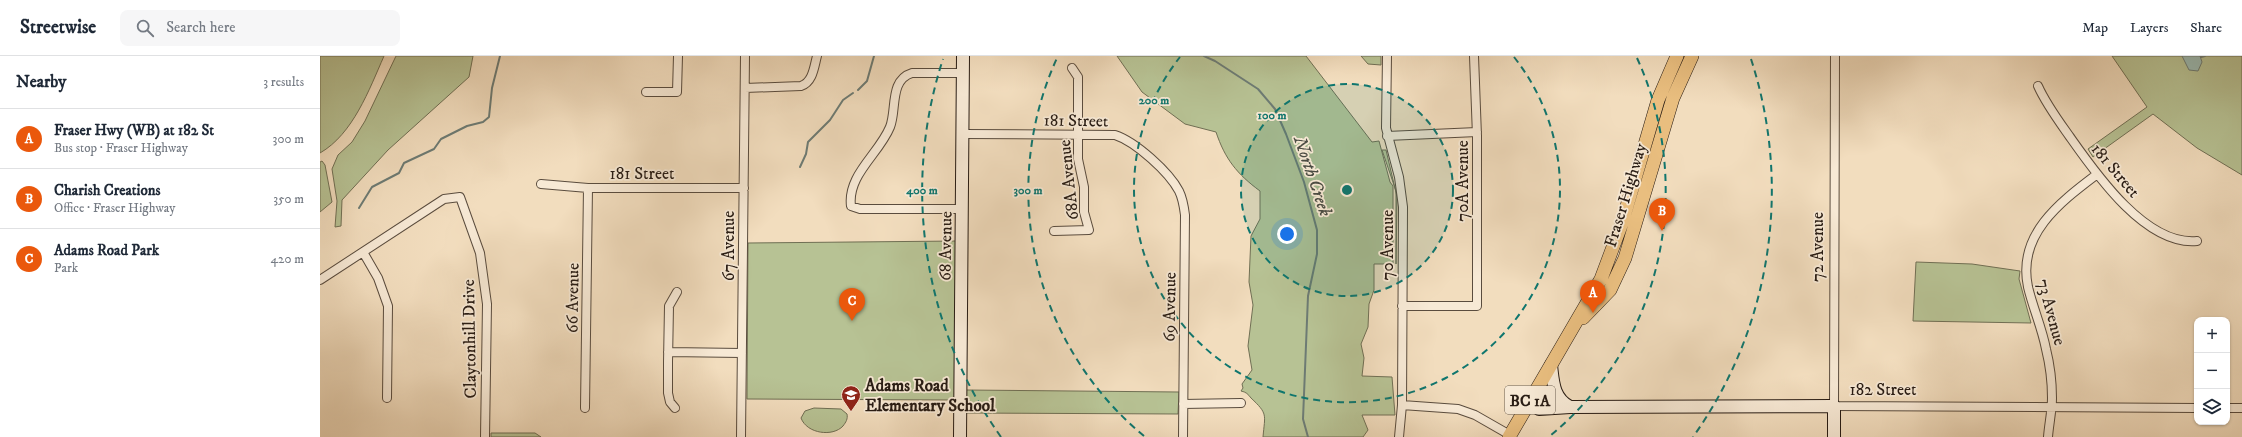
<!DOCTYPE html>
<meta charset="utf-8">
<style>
body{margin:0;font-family:"IM FELL DW Pica",serif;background:#f6f6f7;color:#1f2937}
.controls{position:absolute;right:12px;bottom:12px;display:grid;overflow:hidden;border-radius:8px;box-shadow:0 1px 3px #0004}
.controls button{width:36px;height:36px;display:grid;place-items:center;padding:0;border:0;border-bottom:1px solid #e0e1e3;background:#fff;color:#1f2937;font:20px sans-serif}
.you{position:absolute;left:967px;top:178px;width:14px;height:14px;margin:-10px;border:3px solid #fff;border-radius:50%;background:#1a73e8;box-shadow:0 0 0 6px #1a73e833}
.badge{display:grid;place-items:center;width:26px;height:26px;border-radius:50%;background:#ea580c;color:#fff;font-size:13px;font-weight:700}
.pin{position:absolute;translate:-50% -33px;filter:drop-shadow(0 1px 2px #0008)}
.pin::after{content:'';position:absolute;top:21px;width:14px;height:12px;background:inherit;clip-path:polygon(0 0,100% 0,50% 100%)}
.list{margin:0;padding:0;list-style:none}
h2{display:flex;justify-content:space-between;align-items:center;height:52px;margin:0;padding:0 16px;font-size:17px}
h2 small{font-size:13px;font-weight:400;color:#747a83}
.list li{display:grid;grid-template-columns:26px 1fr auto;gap:12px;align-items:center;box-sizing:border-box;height:60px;padding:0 16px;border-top:1px solid #e0e1e3}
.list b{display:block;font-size:15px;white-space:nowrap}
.list p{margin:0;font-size:13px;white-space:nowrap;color:#747a83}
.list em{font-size:13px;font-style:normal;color:#747a83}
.icon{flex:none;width:22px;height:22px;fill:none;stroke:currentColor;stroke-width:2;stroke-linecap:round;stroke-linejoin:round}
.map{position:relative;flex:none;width:1922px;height:381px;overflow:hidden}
header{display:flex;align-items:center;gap:24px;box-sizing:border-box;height:56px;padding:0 20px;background:#fff;border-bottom:1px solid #e0e1e3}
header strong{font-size:19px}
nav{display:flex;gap:22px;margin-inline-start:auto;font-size:14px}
.search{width:280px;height:36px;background:#f6f6f7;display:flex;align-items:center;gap:10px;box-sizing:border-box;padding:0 14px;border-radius:8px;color:#747a83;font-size:15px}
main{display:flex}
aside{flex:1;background:#fff}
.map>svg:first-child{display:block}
.green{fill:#b7c294;stroke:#706f54}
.water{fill:#9bbbb4;stroke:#6d7b74}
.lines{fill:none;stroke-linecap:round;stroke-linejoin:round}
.stream{stroke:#6d7b74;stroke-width:2}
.street-casing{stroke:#5a4c3e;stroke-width:10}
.secondary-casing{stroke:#281c14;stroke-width:14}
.primary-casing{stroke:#281c14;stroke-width:14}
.street{stroke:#f7e9d5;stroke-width:8}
.secondary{stroke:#f7e9d5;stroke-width:12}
.primary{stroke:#e9be7f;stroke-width:13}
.ring{fill:none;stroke:#0f766e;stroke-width:2;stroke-dasharray:7 5}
.labels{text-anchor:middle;stroke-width:3.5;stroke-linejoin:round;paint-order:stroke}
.shield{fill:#f7e9d5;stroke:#665a4e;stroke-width:1}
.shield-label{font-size:16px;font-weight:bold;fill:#281c14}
.street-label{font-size:17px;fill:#281c14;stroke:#f7e9d5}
.poi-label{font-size:17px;font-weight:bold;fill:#281c14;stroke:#f7e9d5;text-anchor:start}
.water-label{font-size:18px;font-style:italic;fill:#4a4c44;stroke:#f7e9d5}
.centre{fill:#0f766e;stroke:#f7e9d5;stroke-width:2}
.ring-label{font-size:12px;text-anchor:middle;font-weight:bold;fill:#0f766e;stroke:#f7e9d5;stroke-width:3.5;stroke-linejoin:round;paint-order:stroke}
</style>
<header>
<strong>Streetwise</strong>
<div class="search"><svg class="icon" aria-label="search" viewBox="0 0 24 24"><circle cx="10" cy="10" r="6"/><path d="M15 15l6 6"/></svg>Search here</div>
<nav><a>Map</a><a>Layers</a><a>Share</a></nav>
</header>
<main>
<aside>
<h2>Nearby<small>3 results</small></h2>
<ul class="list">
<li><span class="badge">A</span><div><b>Fraser Hwy (WB) at 182 St</b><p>Bus stop · Fraser Highway</p></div><em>300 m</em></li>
<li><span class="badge">B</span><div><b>Charish Creations</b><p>Office · Fraser Highway</p></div><em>350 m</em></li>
<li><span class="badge">C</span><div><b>Adams Road Park</b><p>Park</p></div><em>420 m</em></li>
</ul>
</aside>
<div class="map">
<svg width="1922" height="381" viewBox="0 0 1922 381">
<rect width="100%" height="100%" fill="#f2ddbe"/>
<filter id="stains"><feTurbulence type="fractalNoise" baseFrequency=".005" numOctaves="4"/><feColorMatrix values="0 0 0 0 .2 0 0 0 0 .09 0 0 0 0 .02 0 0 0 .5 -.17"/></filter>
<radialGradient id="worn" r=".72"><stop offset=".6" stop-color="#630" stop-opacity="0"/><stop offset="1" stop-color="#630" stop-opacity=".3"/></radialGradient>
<path class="green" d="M0,0H64C49,34 33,78 0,97Z
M76,0H153L149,21L68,94L22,144L21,170L15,171L17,145L12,113L18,99L32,86L45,65Z
M797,0H986L1052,86L1059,85L1070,126L1073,130V208H1054V234L1049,248L1048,271L1041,288L1044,302L1042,320L1072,321L1075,359H1042L1048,374L1043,381H943C945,358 948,358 931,342C928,338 926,336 921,335L923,332L922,328L932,314L928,290L933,249L929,226L931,180L940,163V135C917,118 905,103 896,76L865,68L822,36Z
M1041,0H1061V9L1048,8Z
M1792,0H1922V119L1877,92L1833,58L1773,101L1768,93L1827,51Z
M1062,94H1066L1077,141L1076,208V135Z
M2,105L5,109L12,146L0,156V106Z
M637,185L636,344L427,343L428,187Z
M1596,206L1652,208L1700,215L1699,223L1711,267L1593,265Z
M646,334L859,336L858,358L646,357Z
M494,352L521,353L527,358C528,363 526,366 523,370C513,381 487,378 481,362L485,355Z
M171,377H215L221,381H171Z"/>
<path class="water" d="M1862,0H1880L1882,6L1878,15L1869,14Z"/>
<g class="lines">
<path class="stream" d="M884,0L895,5L938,33L955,53L966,78L984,126L997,174V198L988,240L983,363L988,381
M1881,1L1885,0
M538,34L547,25L554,0
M480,111L486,98L488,86L510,64L523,44L533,37
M39,152L52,131L79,117L84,107L114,93L121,83L147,70L163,66L169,61L172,32L180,0"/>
<g class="street-casing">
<path id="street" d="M1067,0L1066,72L1079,121L1083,151L1082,349L1079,381
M1515,0L1514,350L1877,352
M1718,30C1726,48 1738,64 1750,81C1776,118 1826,190 1877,185
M425,32L481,30C493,26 494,11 497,0
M326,36H357L358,0
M643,78L795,79C816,86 849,116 859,135C863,143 864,151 865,159L863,381
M1067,80L1157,76
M221,128L268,132H424
M643,153H540L531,150C527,119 559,98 570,71C577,54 569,24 592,17H643
M734,175L769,174L764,156V131L758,103V21L752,12
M43,196L58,222L68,250L67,342
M0,224L124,143L140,141L160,197L167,248L165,381
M1082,250H1157V80L1154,0
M348,296L422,297
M863,348L921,347
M1082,349L1138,353L1155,359L1190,379
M265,352L268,132
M355,352L350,346L348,337V306L349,250L357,236
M1907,352H1922
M421,381L425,0
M1728,381C1729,368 1732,355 1732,342C1732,325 1730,309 1726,293C1722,272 1713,252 1708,231C1697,179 1739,147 1776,119"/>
</g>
<g class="secondary-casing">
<path id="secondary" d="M1231,309C1233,326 1233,342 1250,351
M1219,353L1250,351L1514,350V381
M640,381L643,0"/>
</g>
<g class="primary-casing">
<path id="primary" d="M1263,262L1290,234L1305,202L1353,42L1372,0
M1189,381L1281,223L1302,167L1338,44L1357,0"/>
</g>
<use href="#street" class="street"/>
<use href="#secondary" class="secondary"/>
<use href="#primary" class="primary"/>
</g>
<circle cx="1027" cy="134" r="106" fill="#0f766e" fill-opacity=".12"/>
<g class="ring">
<circle cx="1027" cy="134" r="106"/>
<path d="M1194 1A213 213 0 1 1 860 1"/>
<path d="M824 380A319 319 0 0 1 737 2M1317 2A319 319 0 0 1 1230 380"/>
<path d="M681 381A425 425 0 0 1 623 3M1431 3A425 425 0 0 1 1373 381"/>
</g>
<defs>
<g id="school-pin" transform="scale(1)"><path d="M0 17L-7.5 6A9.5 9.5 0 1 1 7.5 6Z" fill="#8f2418" stroke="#f7e9d5"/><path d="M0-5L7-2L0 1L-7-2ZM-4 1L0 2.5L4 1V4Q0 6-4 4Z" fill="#fff"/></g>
</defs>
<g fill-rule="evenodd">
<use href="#school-pin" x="531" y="339"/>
</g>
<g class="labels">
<rect class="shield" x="1185" y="330" width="50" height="28" rx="3"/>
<g class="shield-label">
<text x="1210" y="350">BC 1A</text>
</g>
<g class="street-label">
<text transform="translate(756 64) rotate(1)" y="6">181 Street</text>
<text transform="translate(1796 114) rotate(50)" y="6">181 Street</text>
<text x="322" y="123">181 Street</text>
<text transform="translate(748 124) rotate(-96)" y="6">68A Avenue</text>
<text transform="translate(1142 125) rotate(-90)" y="6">70A Avenue</text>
<text transform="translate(1305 139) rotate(-73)" y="6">Fraser Highway</text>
<text transform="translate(1067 189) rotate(-90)" y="6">70 Avenue</text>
<text transform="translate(408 190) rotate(-90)" y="6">67 Avenue</text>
<text transform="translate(625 190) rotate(-89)" y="6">68 Avenue</text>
<text transform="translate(1497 191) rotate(-90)" y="6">72 Avenue</text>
<text transform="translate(252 242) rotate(-89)" y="6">66 Avenue</text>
<text transform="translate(849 251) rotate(-89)" y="6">69 Avenue</text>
<text transform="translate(1732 256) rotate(75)" y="6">73 Avenue</text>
<text transform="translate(149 283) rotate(-91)" y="6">Claytonhill Drive</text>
<text x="1563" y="339">182 Street</text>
</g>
<g class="poi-label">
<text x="545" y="335">Adams Road<tspan x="545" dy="20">Elementary School</tspan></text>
</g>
<g class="water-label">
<text transform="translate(993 120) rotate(71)" y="6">North Creek</text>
</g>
</g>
<circle cx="1027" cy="134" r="6" class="centre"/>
<g class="ring-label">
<text x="834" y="48">200 m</text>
<text x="952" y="63">100 m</text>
<text x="708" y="138">300 m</text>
<text x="602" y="138">400 m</text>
</g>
<rect width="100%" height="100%" filter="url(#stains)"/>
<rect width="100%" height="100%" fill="url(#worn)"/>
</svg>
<div class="controls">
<button>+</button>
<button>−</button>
<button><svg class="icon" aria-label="layers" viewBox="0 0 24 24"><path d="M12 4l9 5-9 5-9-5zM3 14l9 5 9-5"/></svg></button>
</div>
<div class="you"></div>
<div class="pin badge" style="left:1273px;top:257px">A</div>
<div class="pin badge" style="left:1342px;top:175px">B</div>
<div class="pin badge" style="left:532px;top:265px">C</div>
</div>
</main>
